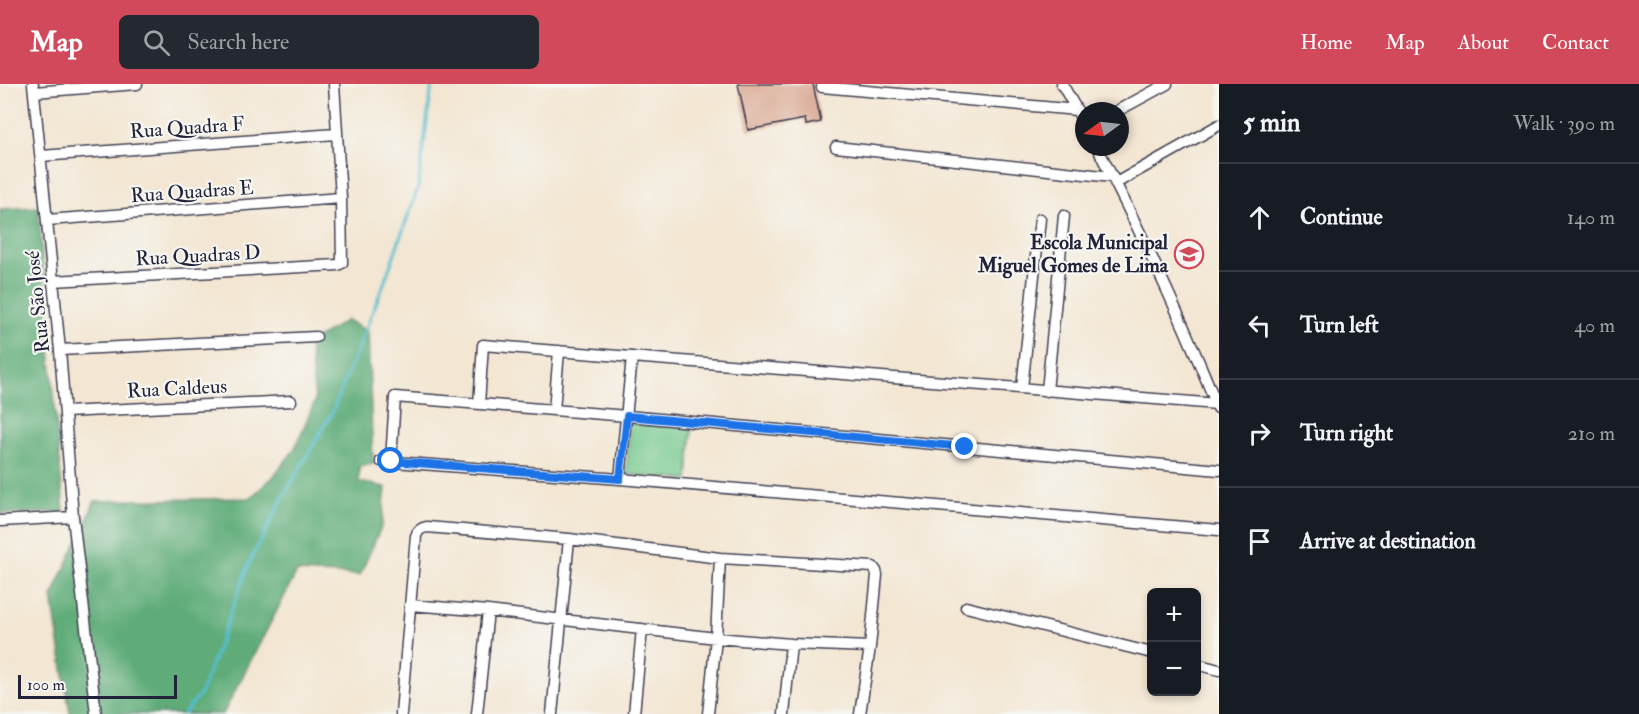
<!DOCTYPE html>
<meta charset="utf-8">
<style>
body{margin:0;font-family:"IM FELL Double Pica",serif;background:#242831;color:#f1f3f6}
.controls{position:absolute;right:18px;bottom:18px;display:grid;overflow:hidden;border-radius:9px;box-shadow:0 3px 9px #0003}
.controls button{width:54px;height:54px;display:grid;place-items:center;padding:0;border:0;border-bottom:2px solid #363941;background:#171b24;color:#f1f3f6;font:30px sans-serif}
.compass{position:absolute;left:1075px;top:18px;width:54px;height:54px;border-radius:50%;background:#171b24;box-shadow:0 3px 9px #0003;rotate:255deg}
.scale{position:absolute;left:18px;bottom:15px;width:159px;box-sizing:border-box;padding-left:6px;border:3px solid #22223b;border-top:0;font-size:16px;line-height:21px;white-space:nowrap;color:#22223b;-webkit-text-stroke:4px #f6f6f2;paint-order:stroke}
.stop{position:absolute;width:18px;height:18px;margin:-14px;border:4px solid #1a73e8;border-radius:50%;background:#fff}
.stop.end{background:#1a73e8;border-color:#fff;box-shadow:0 2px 6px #0008}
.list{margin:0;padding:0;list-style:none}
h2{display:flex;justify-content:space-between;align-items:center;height:78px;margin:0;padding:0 24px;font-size:26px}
h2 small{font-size:20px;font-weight:400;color:#9ea1a6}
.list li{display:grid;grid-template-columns:39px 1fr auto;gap:18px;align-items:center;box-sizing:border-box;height:108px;padding:0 24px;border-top:2px solid #363941}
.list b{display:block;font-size:22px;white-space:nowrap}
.list em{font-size:20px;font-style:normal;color:#9ea1a6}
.icon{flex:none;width:33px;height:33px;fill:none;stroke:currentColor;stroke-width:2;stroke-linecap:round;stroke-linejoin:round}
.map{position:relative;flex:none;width:1219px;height:630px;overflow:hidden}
header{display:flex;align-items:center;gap:36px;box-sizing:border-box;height:84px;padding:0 30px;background:#d1495b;color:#fff}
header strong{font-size:28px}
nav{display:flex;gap:33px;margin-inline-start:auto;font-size:21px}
.search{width:420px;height:54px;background:#242831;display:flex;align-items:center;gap:15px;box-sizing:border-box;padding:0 21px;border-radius:9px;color:#9ea1a6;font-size:22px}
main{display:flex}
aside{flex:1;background:#171b24}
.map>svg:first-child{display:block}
.green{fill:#73c88c;stroke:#4a7564;stroke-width:1.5}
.forest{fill:#5eac78;stroke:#40675a;stroke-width:1.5}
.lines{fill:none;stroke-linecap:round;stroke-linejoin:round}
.stream{stroke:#55bfd1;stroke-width:3}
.building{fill:#d69d85}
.street-casing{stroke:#413f52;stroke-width:13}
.street{stroke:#fff;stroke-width:10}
.route{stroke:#1a73e8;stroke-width:8}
.labels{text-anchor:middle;stroke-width:4.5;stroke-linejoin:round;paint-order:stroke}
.street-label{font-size:20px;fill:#22223b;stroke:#f6f6f2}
.poi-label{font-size:20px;font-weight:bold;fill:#22223b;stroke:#f6f6f2;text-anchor:end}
</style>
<header>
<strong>Map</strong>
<div class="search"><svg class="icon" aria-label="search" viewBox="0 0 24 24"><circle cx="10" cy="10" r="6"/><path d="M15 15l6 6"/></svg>Search here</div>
<nav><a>Home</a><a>Map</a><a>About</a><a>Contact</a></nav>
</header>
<main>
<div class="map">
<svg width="1219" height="630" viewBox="0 0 1219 630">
<rect width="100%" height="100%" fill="#f6f6f2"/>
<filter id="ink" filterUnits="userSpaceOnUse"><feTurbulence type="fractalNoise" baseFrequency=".0167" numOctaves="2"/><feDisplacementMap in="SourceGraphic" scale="12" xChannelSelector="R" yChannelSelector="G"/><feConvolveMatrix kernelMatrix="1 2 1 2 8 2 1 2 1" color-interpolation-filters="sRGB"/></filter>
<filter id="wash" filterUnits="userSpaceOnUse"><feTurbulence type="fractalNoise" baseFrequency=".008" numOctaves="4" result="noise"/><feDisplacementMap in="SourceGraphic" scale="24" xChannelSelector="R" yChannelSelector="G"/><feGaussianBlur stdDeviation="1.35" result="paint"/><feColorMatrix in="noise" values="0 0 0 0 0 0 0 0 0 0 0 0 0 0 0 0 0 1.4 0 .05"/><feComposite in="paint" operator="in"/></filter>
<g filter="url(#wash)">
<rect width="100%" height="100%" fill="#f3e6d2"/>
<path class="green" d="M630,339L692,344L688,396L626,390Z"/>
<path class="forest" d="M38,123L64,428L0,430V125Z
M347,236L368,248L373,379L359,383V398L386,403L382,441L360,491L297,488L223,630H70L52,513L95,417L250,414L273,393L294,366L315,317L309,259Z"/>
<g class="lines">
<path class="stream" d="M184,630L201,609L250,477L286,408L332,329L383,202L418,104L432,0"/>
</g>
<g id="blocks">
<path class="building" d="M738,0H813L821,38L806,41L805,35L748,46Z"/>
</g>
</g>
<g filter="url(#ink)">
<use href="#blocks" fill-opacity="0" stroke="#413f52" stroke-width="1.5"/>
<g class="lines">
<g class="street-casing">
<path id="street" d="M33,0L60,266L73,433L96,630
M1062,0L1084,39
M822,3L1077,26
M34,8L137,0
M1117,27L1167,0
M836,63L1112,93
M1097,63C1141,148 1182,235 1218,324
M41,72L336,50
M1116,99L1219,41
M47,136L341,114
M53,197L338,181L342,179L341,114L334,0
M60,266L316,253
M1022,304L1040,135
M1047,307L1064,132
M479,320L483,261L1217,320
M554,326L559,267
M65,328L291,317
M381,377L620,395L1219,446
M391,377L395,313L627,332L1219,386
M620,395L632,273
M0,437L73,433
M410,521L488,527L716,554L791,560L870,563
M966,523L1152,569
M1196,580L1219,586
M401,630L416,452C418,446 421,444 427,443L569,455L720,474L873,483L876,487L877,491L870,563L860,630
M477,630L488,527
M552,630L569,455
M634,630L642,545
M708,630L716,554L720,474
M784,630L791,560"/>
</g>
<use href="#street" class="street"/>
</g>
</g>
<g class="lines" filter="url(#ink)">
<path class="route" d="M391,377L620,395L627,332L965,363"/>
</g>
<defs>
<g id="school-ring" transform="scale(1.5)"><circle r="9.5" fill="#f6f6f2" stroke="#d1495b" stroke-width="1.5"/><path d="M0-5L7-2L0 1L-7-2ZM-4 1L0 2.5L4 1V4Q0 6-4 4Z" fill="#d1495b"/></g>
</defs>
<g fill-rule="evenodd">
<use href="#school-ring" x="1189" y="170"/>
</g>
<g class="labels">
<g class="street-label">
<text transform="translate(187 43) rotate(-4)" y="7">Rua Quadra F</text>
<text transform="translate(192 107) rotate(-4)" y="7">Rua Quadras E</text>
<text transform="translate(198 171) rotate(-3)" y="7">Rua Quadras D</text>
<text transform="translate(37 218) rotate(-96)" y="7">Rua São José</text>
<text transform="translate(177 304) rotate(-3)" y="7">Rua Caldeus</text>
</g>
<g class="poi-label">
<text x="1168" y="165">Escola Municipal<tspan x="1168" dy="23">Miguel Gomes de Lima</tspan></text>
</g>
</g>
</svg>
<div class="controls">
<button>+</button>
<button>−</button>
</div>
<svg class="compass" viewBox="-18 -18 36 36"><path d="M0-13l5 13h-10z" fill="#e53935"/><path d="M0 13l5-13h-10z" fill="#9ea1a6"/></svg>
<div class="scale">100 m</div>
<div class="stop" style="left:391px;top:377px"></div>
<div class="stop end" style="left:965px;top:363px"></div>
</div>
<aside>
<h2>5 min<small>Walk · 390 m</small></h2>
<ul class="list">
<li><svg class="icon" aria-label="ahead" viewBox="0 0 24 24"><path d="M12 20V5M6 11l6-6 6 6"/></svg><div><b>Continue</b></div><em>140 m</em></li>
<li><svg class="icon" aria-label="left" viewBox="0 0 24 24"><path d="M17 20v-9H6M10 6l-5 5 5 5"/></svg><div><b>Turn left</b></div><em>40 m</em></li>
<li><svg class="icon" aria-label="right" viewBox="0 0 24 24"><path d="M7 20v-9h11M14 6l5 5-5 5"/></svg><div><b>Turn right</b></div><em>210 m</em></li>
<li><svg class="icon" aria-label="arrive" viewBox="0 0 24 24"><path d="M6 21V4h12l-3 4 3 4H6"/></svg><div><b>Arrive at destination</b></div></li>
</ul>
</aside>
</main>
